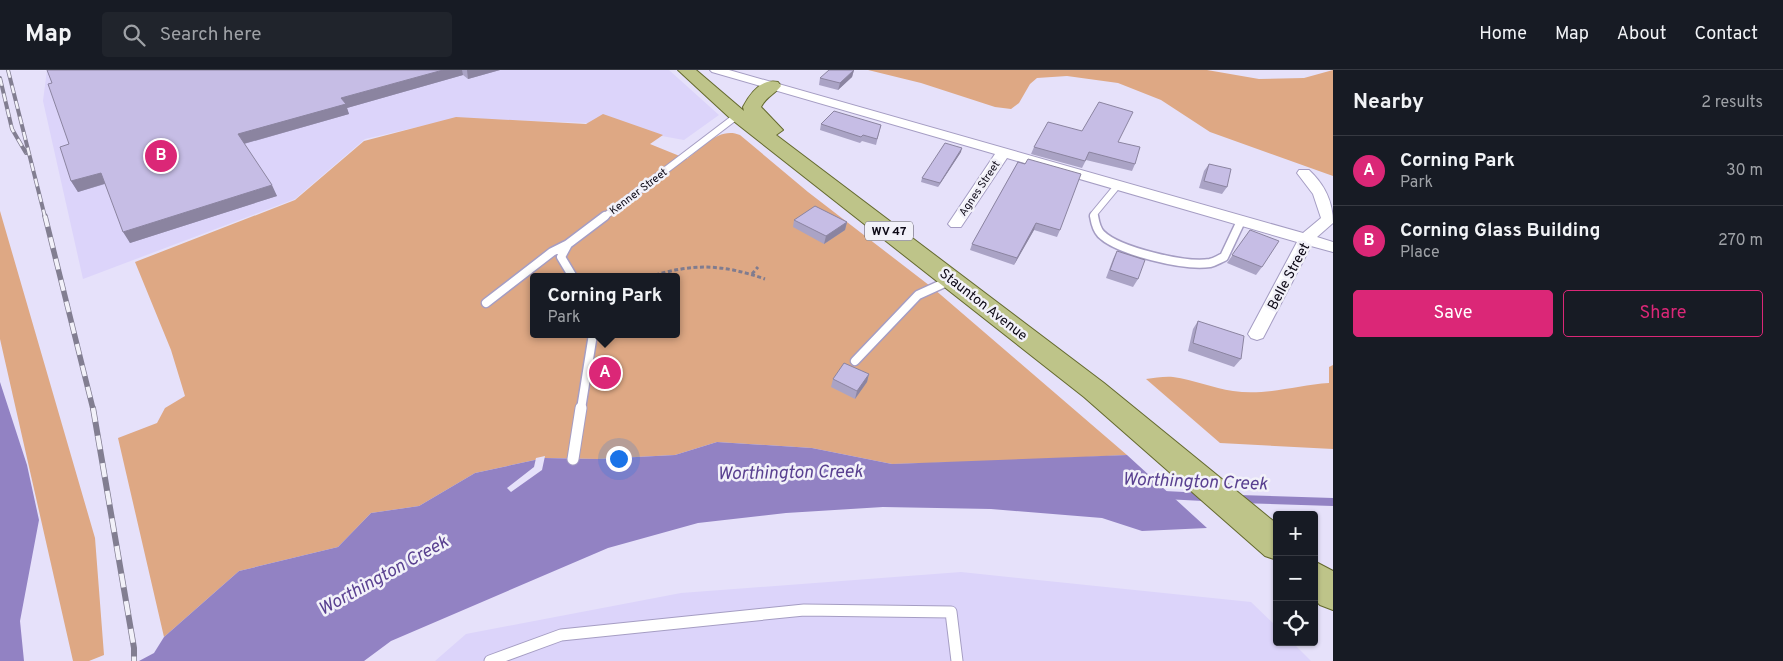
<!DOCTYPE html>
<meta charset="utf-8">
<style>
body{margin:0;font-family:Overpass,sans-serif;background:#20242c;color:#f1f3f6}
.controls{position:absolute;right:15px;bottom:15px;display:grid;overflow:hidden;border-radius:5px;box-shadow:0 1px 4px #0004}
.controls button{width:45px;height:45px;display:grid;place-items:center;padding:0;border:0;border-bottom:1px solid #363941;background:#171b24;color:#f1f3f6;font:25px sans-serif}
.you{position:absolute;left:618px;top:388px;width:18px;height:18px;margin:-12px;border:4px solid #fff;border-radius:50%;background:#1a73e8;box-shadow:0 0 0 8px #1a73e833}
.badge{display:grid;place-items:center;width:32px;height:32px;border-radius:50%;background:#db2777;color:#fff;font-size:16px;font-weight:700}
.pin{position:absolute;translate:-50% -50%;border:2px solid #fff;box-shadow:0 1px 5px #0006}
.popup{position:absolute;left:530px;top:203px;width:150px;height:65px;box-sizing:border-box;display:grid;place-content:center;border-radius:5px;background:#171b24;filter:drop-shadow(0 1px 4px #0005);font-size:16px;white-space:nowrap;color:#9ea1a6}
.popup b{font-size:19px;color:#f1f3f6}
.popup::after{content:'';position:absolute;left:50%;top:100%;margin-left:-10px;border:10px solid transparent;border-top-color:#171b24}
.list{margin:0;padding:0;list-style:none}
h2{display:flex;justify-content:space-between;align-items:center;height:65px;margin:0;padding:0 20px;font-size:21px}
h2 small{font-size:16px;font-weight:400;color:#9ea1a6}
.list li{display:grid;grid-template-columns:32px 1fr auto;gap:15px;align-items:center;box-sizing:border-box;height:70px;padding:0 20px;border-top:1px solid #363941}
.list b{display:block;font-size:19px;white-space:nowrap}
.list p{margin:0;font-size:16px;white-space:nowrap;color:#9ea1a6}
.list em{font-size:16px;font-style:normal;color:#9ea1a6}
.actions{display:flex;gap:10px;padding:15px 20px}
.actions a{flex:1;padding:11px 0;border:1px solid #db2777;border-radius:5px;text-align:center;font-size:18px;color:#db2777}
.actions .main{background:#db2777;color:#fff}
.icon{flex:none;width:28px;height:28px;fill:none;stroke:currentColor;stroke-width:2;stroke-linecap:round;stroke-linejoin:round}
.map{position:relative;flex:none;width:1333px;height:591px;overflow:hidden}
header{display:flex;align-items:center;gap:30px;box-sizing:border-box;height:70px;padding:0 25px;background:#171b24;border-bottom:1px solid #363941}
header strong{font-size:24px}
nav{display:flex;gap:28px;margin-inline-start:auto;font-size:18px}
.search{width:350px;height:45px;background:#20242c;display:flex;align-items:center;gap:12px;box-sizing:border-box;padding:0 18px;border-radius:5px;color:#9ea1a6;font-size:19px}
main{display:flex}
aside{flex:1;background:#171b24}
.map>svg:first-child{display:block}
.built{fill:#dcd4fa}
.green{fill:#dea884;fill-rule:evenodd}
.water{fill:#9282c3}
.pier{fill:#e6e1fa}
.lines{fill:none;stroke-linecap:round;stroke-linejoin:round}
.stream{stroke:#9282c3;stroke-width:8}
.lane-far2-casing{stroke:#a59dc3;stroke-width:8}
.lane-far1-casing{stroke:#a59dc3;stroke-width:11}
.lane-casing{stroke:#a59dc3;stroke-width:13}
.street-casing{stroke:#a59dc3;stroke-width:2}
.primary-casing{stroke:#64692e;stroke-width:2}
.path{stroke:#807c8f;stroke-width:3;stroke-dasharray:4 2.5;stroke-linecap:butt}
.lane-far2{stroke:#fff;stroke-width:6}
.lane-far1{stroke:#fff;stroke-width:8}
.lane{stroke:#fff;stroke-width:11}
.street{fill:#fff;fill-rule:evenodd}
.primary{fill:#bec489;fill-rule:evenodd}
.rail-far2-casing{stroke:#827e91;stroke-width:4}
.rail-far1-casing{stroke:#827e91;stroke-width:5.5}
.rail-casing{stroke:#827e91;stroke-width:6}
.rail-far2{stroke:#f2f1f9;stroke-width:2.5;stroke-dasharray:8;stroke-linecap:butt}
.rail-far1{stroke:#f2f1f9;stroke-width:4;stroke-dasharray:11;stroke-linecap:butt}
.rail{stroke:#f2f1f9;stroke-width:4.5;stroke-dasharray:14;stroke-linecap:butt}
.wall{fill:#aaa3c5}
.shaded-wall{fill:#8b84a0}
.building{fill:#c6bde5;stroke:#8b84a0}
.labels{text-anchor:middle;stroke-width:5;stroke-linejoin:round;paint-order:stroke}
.far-street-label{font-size:11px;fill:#0d0916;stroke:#f2f1f9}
.shield{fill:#f2f1f9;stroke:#524f5a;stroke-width:1}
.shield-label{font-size:12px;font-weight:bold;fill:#0d0916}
.street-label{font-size:14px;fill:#0d0916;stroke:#f2f1f9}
.near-water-label{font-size:18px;font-style:italic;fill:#594090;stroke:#f2f1f9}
</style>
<header>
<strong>Map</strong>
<div class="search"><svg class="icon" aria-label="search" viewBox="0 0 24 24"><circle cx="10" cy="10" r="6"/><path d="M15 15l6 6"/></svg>Search here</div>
<nav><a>Home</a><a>Map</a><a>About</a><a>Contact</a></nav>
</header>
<main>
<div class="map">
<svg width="1333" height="591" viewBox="0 0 1333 591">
<rect width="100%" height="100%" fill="#e6e1fa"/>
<path class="built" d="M47,0H669L719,45L684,70L589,53L457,48L365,69L295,129L83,209L43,31Z
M961,502L1251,532L1277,557V572H1292L1311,591H435L466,564L681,523Z"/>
<path class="green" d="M868,0H1207L1259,9L1304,8L1333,0V106L1210,62L1161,30L1118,13L1067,6L1037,8L1030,14L1019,33L1011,39L995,37L921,13Z
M603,44L663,65L650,74L687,89C701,78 720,56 740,65L808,122L934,219L1127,385L1005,391L892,394L812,378L717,372L675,385L598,389L544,388L475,403L419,436L371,443L338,477L239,501L164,567L118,368L157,353L165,338L185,326L171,280L135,192L295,130L364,71L456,47L586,54ZM534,207H676V264H534Z
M0,141L95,468L104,585L89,591H73L0,269Z
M1333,295V379L1220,373L1146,309C1155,308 1165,306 1173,307C1194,310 1213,318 1233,321C1266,326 1297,315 1329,313V297Z"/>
<path class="water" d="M0,312L27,395L39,450L20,551L24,591H0Z
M717,372L812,378L892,394L1127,385L1207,458L1142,461L1102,448L991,439L883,437L786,443L698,453L608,478L391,571L364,591H139L154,583L164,567L239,501L338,477L371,443L419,436L475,403L544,388L598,389L675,385Z"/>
<path class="pier" d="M545,386L542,400L511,422L507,418L534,397L536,388Z"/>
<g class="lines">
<path class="stream" d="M1164,425L1204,427
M1239,429L1333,432"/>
<g class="lane-far2-casing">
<path id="lane-far2" d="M604,147L738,45
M1094,147V144L1118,115"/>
</g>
<g class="lane-far1-casing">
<path id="lane-far1" d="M1094,146C1095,152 1096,159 1101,164C1118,181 1185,197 1210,193C1215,192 1219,189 1224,187L1241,151
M573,207L561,187L568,174L605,146
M486,233L552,182L566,175
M855,291L918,225L951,210
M581,339L593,264"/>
</g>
<g class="lane-casing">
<path id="lane" d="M573,389L581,338
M490,591L561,565L804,540L951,542L957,591"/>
</g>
<g class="street-casing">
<path id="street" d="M710,0H729L1303,163L1321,148L1313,124L1297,103L1299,100H1309C1325,115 1333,132 1333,153L1317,167L1333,172V182L1311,176L1263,268L1257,270L1251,268L1248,264L1297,172L1007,88L961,157H951L948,154L995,84L712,2Z"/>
</g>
<g class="primary-casing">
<path id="primary" d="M678,0H696L744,41L743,37C750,24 761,8 778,12L781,16C775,24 766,27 761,37L783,60L776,65L1104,313L1277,454V490L1265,486L1084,327L731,49Z
M1314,491L1333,501V540L1320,535L1314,529Z"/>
</g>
<path class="path" d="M752,204L758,197
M649,207C693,193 722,194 765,209"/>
<use href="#lane-far2" class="lane-far2"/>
<use href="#lane-far1" class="lane-far1"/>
<use href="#lane" class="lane"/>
<use href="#street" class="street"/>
<use href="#primary" class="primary"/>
<g class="rail-far2-casing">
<path id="rail-far2" d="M8,0L45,147
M0,8L12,59L26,83"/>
</g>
<g class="rail-far1-casing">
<path id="rail-far1" d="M45,146L93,339"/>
</g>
<g class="rail-casing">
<path id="rail" d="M93,338L134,578V591"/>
</g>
<use href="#rail-far2" class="rail-far2"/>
<use href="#rail-far1" class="rail-far1"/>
<use href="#rail" class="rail"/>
</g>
<path class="wall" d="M47,0H500L468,9L463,5L347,38L349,44L244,74L277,126L130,173L105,114L78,122L71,111L69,74L52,13Z
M854,0L852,7L838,20L819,15L820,8Z
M821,54L881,55L876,75L862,71L860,73L820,60Z
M1082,61L1118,72L1135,94L1132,101L1086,90L1082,98L1031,84L1034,77Z
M961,82L938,117L921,112L922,108Z
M1018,92L1060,160L1057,167L1034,160L1014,195L970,180L972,174Z
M1209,94L1227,117L1222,124L1199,118L1204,101Z
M794,150L847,152L845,160L824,174L793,157Z
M1250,160L1262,197L1256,205L1227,193Z
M1117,181L1138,209L1133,217L1106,208L1113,189Z
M1198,251L1241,289L1234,297L1188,281L1193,259Z
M869,304L867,312L855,329L831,317L833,309Z"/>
<path class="shaded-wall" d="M443,0H462L463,5L347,38L349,44L243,74L238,64L341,28Z
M467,0H500L468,9Z
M854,0L852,7L838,20L840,13Z
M962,78L961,82L938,117L940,113Z
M101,103L107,113L78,122L71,111Z
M272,115L277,126L130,173L123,162Z
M847,152L845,160L824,174L826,166Z
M1036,153L1034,160L1014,195L1017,188Z
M869,304L867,312L855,329L857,321Z"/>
<path class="building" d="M47,0H443L341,28L346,34L238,64L272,115L123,162L101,103L71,111L60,77L69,74L48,14L52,13Z
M829,0H854L840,13L820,8Z
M1099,32L1133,42L1118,72L1140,77L1135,94L1089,82L1085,91L1034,77L1048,52L1082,61Z
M834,41L881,55L877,69L863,65L861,67L821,54Z
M945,73L962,78L940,113L922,108Z
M1028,89L1081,104L1060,160L1036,153L1017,188L972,174L1018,92L1025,94Z
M1209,94L1231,99L1227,117L1204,111Z
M815,136L847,152L826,166L794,150Z
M1250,160L1279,171L1262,197L1232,185Z
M1117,181L1145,190L1138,209L1110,200Z
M1198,251L1244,266L1241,289L1193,273Z
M844,293L869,304L857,321L833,309Z"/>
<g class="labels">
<g class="far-street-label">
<text transform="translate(979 118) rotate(-56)" y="4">Agnes Street</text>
<text transform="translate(638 121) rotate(-37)" y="4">Kenner Street</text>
</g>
<rect class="shield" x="865" y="151.5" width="48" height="19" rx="4"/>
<g class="shield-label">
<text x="889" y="165">WV 47</text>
</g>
<g class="street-label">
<text transform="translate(1288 206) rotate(-62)" y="5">Belle Street</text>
<text transform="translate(984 234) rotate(38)" y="5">Staunton Avenue</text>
</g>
<g class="near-water-label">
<text transform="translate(790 402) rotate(-1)" y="6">Worthington Creek</text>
<text transform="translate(1195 411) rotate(2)" y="6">Worthington Creek</text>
<text transform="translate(383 505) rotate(-29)" y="6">Worthington Creek</text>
</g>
</g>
</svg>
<div class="controls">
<button>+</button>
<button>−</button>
<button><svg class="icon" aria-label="locate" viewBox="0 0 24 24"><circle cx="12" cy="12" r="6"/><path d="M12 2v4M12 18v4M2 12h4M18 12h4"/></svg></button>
</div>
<div class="you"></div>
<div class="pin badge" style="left:605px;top:303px">A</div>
<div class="popup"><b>Corning Park</b>Park</div>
<div class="pin badge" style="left:161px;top:86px">B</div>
</div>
<aside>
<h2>Nearby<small>2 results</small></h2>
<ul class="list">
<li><span class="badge">A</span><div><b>Corning Park</b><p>Park</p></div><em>30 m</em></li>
<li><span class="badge">B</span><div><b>Corning Glass Building</b><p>Place</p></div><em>270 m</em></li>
</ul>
<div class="actions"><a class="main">Save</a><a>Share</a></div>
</aside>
</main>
